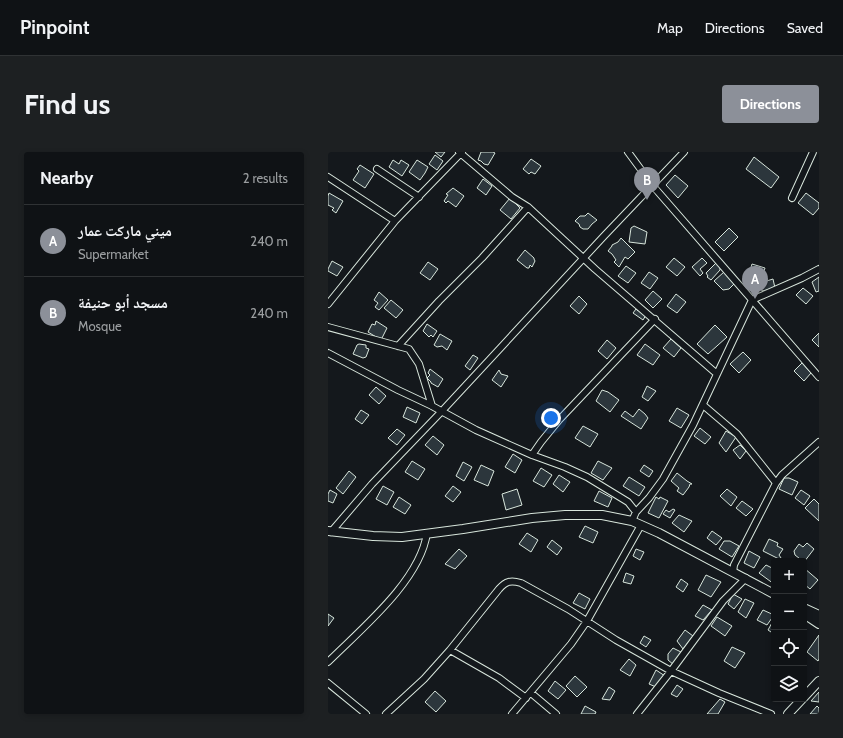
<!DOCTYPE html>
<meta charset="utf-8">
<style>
body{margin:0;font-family:Cabin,"Noto Naskh Arabic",sans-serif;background:#1d2022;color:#f1f3f6}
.controls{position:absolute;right:12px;bottom:12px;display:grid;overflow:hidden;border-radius:4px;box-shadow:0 2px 6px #0003}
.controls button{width:36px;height:36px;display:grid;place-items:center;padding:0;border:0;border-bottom:1px solid #2f3234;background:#0f1215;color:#f1f3f6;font:20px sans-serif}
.you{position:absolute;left:223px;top:266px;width:14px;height:14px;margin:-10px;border:3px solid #fff;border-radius:50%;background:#1a73e8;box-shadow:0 0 0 6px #1a73e833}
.badge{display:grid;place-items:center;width:26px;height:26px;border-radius:50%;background:#8c9099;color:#fff;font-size:13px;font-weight:700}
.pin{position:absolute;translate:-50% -33px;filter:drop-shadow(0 1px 2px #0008)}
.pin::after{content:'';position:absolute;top:21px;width:14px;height:12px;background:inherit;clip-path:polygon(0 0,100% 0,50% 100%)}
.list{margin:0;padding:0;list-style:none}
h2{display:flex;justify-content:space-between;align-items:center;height:52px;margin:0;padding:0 16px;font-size:17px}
h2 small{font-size:13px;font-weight:400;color:#9b9ea0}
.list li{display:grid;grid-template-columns:26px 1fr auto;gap:12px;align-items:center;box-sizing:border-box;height:72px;padding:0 16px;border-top:1px solid #2f3234}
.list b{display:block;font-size:15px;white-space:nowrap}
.list p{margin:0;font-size:13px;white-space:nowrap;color:#9b9ea0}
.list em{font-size:13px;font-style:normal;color:#9b9ea0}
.icon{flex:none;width:22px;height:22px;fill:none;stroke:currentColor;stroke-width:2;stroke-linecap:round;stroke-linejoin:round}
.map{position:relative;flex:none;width:491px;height:562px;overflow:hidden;border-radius:4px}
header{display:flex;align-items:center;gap:24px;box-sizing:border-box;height:56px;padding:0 20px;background:#0f1215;border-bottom:1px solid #2f3234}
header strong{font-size:19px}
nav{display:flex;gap:22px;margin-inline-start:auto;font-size:14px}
.intro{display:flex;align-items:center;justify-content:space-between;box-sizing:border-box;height:96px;padding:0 24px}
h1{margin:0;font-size:28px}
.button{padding:10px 18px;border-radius:4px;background:#8c9099;color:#fff;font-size:14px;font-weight:700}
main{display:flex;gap:24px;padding:0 24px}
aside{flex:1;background:#0f1215;border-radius:4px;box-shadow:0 2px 6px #0003}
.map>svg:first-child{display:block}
.building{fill:#2c363c;stroke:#d8e6dc}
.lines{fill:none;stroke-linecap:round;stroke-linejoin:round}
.street-casing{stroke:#d8e6dc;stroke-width:8}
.secondary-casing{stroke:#d8e6dc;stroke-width:10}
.street{stroke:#14181c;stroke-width:6}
.secondary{stroke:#14181c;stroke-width:8}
</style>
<header>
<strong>Pinpoint</strong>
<nav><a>Map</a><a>Directions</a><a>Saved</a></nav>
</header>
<div class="intro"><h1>Find us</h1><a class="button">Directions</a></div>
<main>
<aside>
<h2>Nearby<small>2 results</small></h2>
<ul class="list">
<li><span class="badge">A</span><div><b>ميني ماركت عمار</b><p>Supermarket</p></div><em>240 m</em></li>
<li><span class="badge">B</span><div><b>مسجد أبو حنيفة</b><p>Mosque</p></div><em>240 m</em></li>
</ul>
</aside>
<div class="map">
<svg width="491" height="562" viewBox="0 0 491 562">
<rect width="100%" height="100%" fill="#14181c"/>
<path class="building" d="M107,0H117L113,5Z
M153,0H165L167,1L160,13L156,12L153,9L150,8Z
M107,3L115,9L109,18L101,12Z
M426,5L451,25L443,36L418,17Z
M203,7L213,14L207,22L203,20L201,22L195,17Z
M65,8L71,12L73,8L81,13L74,24L61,15Z
M89,8L100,15L97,21L92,28L81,20Z
M32,13L46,22L37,36L25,28L31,19L29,17Z
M347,23L360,34L350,46L338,33Z
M155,27L164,34L158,43L149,36Z
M125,36L136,44L128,55L120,49L118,51L116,49L120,43L118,42Z
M1,41L15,49L8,61L4,58L6,56L0,53V44Z
M478,41L491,51V56L485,63L470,51Z
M182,46L192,56L183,67L172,58Z
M260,61L269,68L264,72L260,77H255L252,75L251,72L247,69L252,64H257Z
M306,74L319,80L317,92L301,90L303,76Z
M401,76L410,85L396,99L387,90Z
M293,86L307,100L300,107L297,105L291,115L286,110L288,108L284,102L280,99L284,94V93L290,90Z
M197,98L206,106V107L207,109L204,115L202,113L201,116H199L189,108Z
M346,106L357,115L349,124L338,115Z
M374,106L379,111L372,117L375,121L372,124L364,115Z
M4,109L15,115L9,124L0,119V117Z
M100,110L110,117L102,128L92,121Z
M388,111L392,115V118L383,128L379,125L380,124L378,121Z
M424,112L437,116L433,129L420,125Z
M298,114L308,121L300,131L290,124Z
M321,120L330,126L322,137L313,131Z
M396,120L407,131L401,137L395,138L386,129Z
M491,125V139L488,140L484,130Z
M445,127L447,136L434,139L432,131Z
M475,136L485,144L478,152L468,143Z
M325,139L334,147L325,156L317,148Z
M51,140L60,148L51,158L47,155L50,151L46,148Z
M348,142L358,150L349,161L339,154Z
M251,144L259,152L251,162L242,154Z
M63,148L75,158L68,166L56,156Z
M308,157L310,159L311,158L318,163L315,168L305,161Z
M48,169L59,176L53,188L40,180L44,172L47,173Z
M99,172L109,179L105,185L103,183L101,185L95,179Z
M387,173L399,185L380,202L369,192Z
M491,181V195L484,188Z
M112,182L124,189L119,198L114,194L109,195L106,193Z
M343,187L353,196L346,205L335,196Z
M279,188L288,196L279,207L270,199Z
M31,192L38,193V196L41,197L38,205L35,206L25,202L29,193Z
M317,192L332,203L325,213L309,203Z
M415,200L423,208L411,221L402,212Z
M145,203L150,206L142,218L137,214Z
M474,211L483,221L476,229L466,219Z
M102,217L115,227L110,235L103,231V230L99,226L102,223L100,221Z
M171,218L173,222L180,224L173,235L164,228Z
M319,234L328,239L320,249L314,245Z
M48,235L58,244L51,252L41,243Z
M274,238L280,240L291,248L282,260L268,249Z
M79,255L92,261L88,271L75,265Z
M349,256L361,263L353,276L341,269Z
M311,257L317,262L320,266L313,277L293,264L297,259L305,265Z
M33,258L41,263L34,272L27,267Z
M255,274L270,282L262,295L247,286Z
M372,276L383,285L377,292L366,284Z
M69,277L77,283L69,293L60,286Z
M398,279L408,285L398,300L391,291Z
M105,284L116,293L109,303L97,293Z
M412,293L418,299L412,307L405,298Z
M185,302L194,308L187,321L177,315Z
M84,309L97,317L90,328L77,320Z
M270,309L284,316L275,328L263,321Z
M135,310L144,315L136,329L128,324Z
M153,313L166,319L160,334L146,328Z
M316,313L325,319L321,325L312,319Z
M213,316L224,323L216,335L205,329Z
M21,319L28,325L15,342L8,336Z
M349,321L359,329L364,332H362L361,335L355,343L349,339L351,336L343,329Z
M231,323L242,330L235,340L225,332Z
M301,325L317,335L311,344L295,334Z
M456,326H461L470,330L464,343L451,337Z
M55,334L66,340L59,353L48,347Z
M125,334L133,340L125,350L117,344Z
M189,337L194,353L178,358L174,342Z
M399,337L409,345L403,354L392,344Z
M2,338L9,342L5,351L0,349V342Z
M473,338L482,344L476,353L467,346Z
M271,339L284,346L280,355L266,349Z
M71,345L83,353L77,362L65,355Z
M328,345L331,347L332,345L340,349L331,366L320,361Z
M486,347L491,352V369L477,356Z
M414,349L425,357L418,364L408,356Z
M345,357L347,358L342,366L335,362L338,358L341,360Z
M351,363L364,369L356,380L344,371Z
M257,374L270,380L265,391L251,385Z
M384,379L394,386L388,393L379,386Z
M199,381L210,388L203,400L191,392Z
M441,387L450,391L449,394L455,397L451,403L455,409L435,399Z
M224,388L234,396L229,403L219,395Z
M396,389H402L411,394L404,405L391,397Z
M479,391L486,397L476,410L467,403L466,399L471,392L475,395Z
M131,397L139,404L127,417L117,412Z
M308,397L316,400L312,408L305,404Z
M421,399L432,405L426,416L416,411Z
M438,413L446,417V432L431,421Z
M476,416L490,428L482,437L476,432Z
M298,421L306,424L303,432L295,430Z
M378,423L393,430L383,445L370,438Z
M353,427L360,432L355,440L348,435Z
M251,441L262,447L257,457L245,451Z
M405,442L414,447L406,457L400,452Z
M417,447L426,451L418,466L410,460Z
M375,453L384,458L375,468L367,464Z
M435,458L446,463L439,473L429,468Z
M0,462L6,466L0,474Z
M389,465L404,474L397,484L383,474Z
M446,467V482L440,478Z
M357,478L365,484L355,497L349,489Z
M491,483V507L490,509L479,500Z
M316,484L323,488L318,495L312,491Z
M404,495L417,501L407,516L396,509Z
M345,496L355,501L346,513L340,508V502Z
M301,507L308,513L302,524L292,518Z
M328,518L337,524L328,535L321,532Z
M247,524L259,535L249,545L238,534Z
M227,529L238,538L230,547L220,539Z
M349,533L355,537L349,545L343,542Z
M281,535L287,539L282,548L274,547Z
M107,539L118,549L108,560L97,550Z
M491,540V550L483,549Z
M392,547L397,550L390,562H379Z
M257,554L268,560L267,562H253Z
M489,554L491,556V562H482Z"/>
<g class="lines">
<g class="street-casing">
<path id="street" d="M131,0L184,45L200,55L267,117L389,222
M300,0L325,34L491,225
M49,17L91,45
M0,25L67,69
M464,46L485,0
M0,152L67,69L134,0
M0,175L81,197L91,212L104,254
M70,194L111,149L154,106L200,55
M0,201L70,238L104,254L148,278L204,303L237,315L259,325L300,350L308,360
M375,253L409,282L448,331
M204,303L213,290L231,268L327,167
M304,369L308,360L321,346L335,327L365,273L424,148L474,126L491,117
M3,380L44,332L114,259L276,84L356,0
M405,420L406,413L448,331L454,323L491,290
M122,498L171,437C178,429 183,428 193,431L240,457L288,488L343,519L391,541L443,562
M0,510C33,477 92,429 99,381
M0,531L38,562
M203,541L228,562
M58,562L96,527L122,498L171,526L198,546
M184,562L243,492L259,469L313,373
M309,562L343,519L395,449L418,426"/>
</g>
<g class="secondary-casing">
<path id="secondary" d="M0,379L45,384L74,385L135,377L204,366L237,363H274L304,369L331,381L446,442
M476,456L491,463
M476,462L491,472
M476,545L491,529
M460,562L474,547"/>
</g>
<use href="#street" class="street"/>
<use href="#secondary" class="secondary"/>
</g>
</svg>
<div class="controls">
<button>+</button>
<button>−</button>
<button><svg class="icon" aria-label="locate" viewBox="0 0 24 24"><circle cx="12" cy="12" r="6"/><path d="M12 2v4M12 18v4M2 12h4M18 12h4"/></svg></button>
<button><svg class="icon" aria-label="layers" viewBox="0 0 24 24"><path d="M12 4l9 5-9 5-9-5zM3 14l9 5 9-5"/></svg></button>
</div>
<div class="you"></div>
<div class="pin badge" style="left:427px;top:147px">A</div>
<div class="pin badge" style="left:319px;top:48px">B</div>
</div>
</main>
